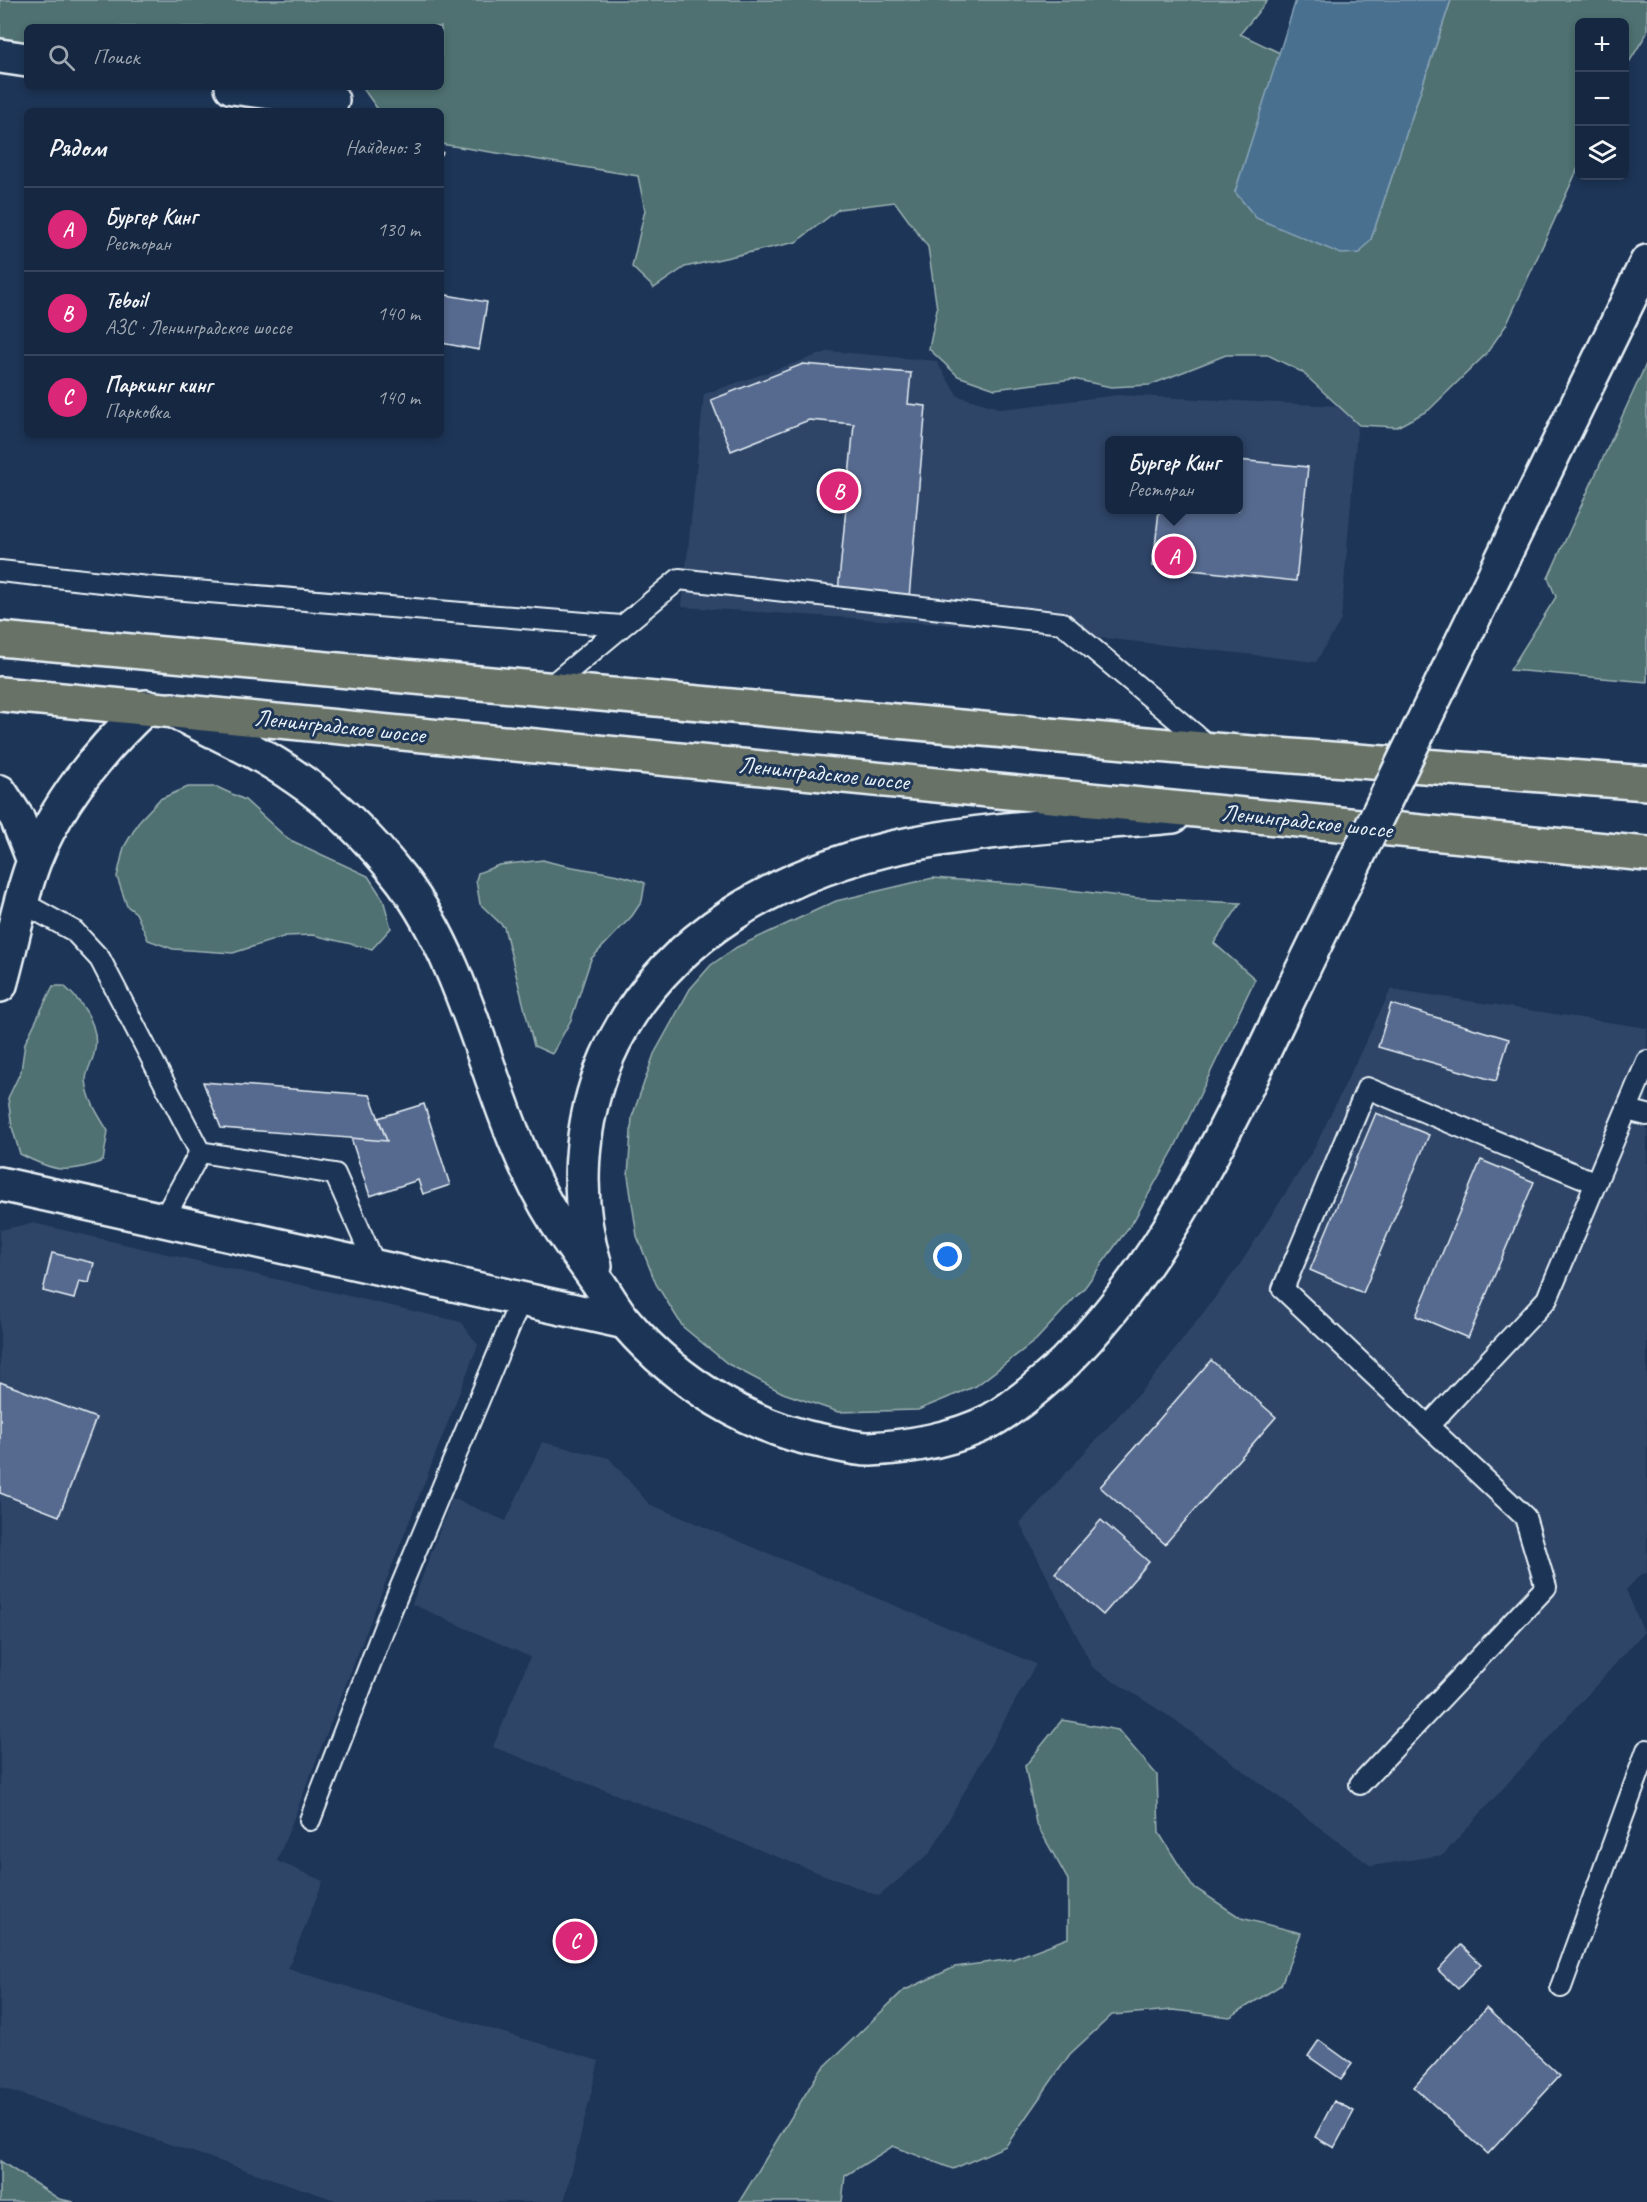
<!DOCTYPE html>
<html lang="ru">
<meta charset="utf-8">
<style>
body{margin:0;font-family:Caveat,sans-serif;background:#1f3048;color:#f1f3f6}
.controls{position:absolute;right:18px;top:18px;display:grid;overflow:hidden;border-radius:9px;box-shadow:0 3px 9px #0003}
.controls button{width:54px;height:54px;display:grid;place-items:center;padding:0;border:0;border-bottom:2px solid #35445a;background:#162841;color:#f1f3f6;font:30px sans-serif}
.you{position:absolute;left:948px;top:1257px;width:21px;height:21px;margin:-15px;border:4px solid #fff;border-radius:50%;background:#1a73e8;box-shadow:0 0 0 9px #1a73e833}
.badge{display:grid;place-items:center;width:39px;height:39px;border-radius:50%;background:#db2777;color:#fff;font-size:20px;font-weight:700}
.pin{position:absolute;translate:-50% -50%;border:3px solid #fff;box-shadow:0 2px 6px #0006}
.popup{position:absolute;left:1105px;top:436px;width:138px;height:78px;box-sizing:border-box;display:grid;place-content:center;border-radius:9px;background:#162841;filter:drop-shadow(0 2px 4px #0005);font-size:20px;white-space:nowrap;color:#9ea6b1}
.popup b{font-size:22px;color:#f1f3f6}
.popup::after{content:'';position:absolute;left:50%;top:100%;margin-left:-12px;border:12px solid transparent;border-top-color:#162841}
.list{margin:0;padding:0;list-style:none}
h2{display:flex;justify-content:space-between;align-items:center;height:78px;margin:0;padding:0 24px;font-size:26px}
h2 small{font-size:20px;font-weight:400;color:#9ea6b1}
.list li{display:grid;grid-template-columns:39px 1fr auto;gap:18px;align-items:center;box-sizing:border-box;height:84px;padding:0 24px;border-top:2px solid #35445a}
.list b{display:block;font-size:22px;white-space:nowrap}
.list p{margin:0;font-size:20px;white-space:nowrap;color:#9ea6b1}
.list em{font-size:20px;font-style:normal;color:#9ea6b1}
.icon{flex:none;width:33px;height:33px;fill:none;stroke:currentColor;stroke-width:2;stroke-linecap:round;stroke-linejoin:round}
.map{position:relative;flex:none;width:1647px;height:2202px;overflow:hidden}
.search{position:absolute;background:#162841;box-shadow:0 3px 9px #0003;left:24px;top:24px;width:420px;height:66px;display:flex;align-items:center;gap:15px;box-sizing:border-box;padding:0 21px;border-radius:9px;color:#9ea6b1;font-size:22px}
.panel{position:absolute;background:#162841;box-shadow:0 3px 9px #0003;left:24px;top:108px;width:420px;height:330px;border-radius:9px}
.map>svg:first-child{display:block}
.built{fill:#2e4568;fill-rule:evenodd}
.green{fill:#507171;stroke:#9cb1b4;stroke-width:1.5}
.water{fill:#48708f;stroke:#88a4b9;stroke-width:1.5}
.building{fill:#576b8f;stroke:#e8f1f8;stroke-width:1.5}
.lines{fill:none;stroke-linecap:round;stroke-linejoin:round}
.service-casing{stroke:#e8f1f8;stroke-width:24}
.minor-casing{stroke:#e8f1f8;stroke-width:38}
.tertiary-casing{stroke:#e8f1f8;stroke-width:38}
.trunk-casing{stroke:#e8f1f8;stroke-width:38}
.path{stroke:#e8f1f8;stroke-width:4;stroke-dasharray:4.5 4.5;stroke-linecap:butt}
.service{stroke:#1d3557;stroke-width:20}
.minor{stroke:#1d3557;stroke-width:33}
.tertiary{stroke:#1d3557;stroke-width:33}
.trunk{stroke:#697266;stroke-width:33}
.tertiary-bridge-casing{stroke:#e8f1f8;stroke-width:38;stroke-linecap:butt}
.tertiary-bridge{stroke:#1d3557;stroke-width:33}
.labels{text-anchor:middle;stroke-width:6;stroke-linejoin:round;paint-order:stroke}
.street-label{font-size:24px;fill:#e8f1f8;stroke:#1d3557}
</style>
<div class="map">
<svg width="1647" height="2202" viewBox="0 0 1647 2202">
<rect width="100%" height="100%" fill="#1d3557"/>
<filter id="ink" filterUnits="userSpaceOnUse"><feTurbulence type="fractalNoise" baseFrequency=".0167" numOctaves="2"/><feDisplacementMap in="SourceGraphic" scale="12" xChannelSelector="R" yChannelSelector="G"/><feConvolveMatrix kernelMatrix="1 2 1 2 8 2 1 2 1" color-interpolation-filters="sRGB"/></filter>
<g filter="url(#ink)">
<path class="built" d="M830,351L936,361L958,396L1002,409L1118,395L1359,407L1341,620L1316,662L1031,630L682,607L704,394ZM1110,440H1238V510H1110Z
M1391,989L1647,1028V1573L1641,1574L1626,1590L1644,1632L1443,1855L1371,1866L1175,1720L1093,1668L1020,1523L1154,1377L1239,1266L1315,1147Z
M33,1223L461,1322L478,1345L277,1861L323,1881L288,1969L599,2061L564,2202H341L0,2087V1230Z
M542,1442L609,1458L649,1504L1036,1664L930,1853L879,1896L493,1747L530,1657L412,1604L452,1498L506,1521Z"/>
<path class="green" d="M0,0H1268L1240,34L1280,53L1235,192L1371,239L1451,0H1647V33L1625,69L1624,22H1580L1579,166L1507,324L1486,354L1429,410L1397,427L1359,425L1302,372L1268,355H1226L1150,385L1111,387L1073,379L995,389L958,376L929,349L937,309L928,247L895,202L839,209L796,242L685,267L654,288L632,267L645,210L638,176L441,144V111H379L362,87H441V27H27V42L0,38Z
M1647,362V682L1510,670L1556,597L1548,578Z
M188,787H217L245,800L288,839L368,876L383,899L391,928L372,949L313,935L286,936L233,953L173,949L148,940L136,913L127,906L117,877L124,847L140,820L160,799Z
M543,860C577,871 613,870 645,883L642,901L632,916L591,959L571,1020L552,1054L534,1046L504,927L480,904L476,880L478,873L499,865Z
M933,878L1026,885L1137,898L1241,903L1214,943L1255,979L1174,1149L1134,1220L1085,1287L1036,1340L976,1386L918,1410L838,1412L783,1393L728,1364L683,1327L656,1284L637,1236L628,1176L632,1117L654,1054L690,989L711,965L737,947L836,901Z
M53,986H64C83,1003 101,1027 94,1054C92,1062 86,1072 86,1080C88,1100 98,1115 108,1131L103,1161C67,1174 55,1172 20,1154L12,1127L8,1098L21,1071L25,1043Z
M1062,1720L1118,1730L1157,1775L1159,1833L1192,1886L1241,1918L1301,1933L1281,1985L1230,2017L1173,2010L1112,2015L1070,2054L1006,2146L953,2169L893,2146L845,2176L842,2202H739L819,2072L903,1991L955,1967L1013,1959L1068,1938V1880L1036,1823L1025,1766Z
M0,2161L59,2199L74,2202H0Z"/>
<path class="water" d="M1296,0H1451L1371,239L1360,253L1341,254L1256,218L1235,192Z"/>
<path class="building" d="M441,294L487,302L479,350L441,343Z
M803,364L911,373L908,404L926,406L909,598L838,592L854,424L809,420L731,451L711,400Z
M1238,460L1308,467L1296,581L1153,566L1159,510H1238Z
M1391,1004L1509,1039L1496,1081L1378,1047Z
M203,1082L370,1095L387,1141L221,1128Z
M424,1104L450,1185L423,1194L418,1180L370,1196L351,1138L387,1141L378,1118Z
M1376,1113L1429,1135L1363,1293L1310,1270Z
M1481,1160L1534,1182L1468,1338L1416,1316Z
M52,1253L94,1263L89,1283L79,1281L74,1299L43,1291Z
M1211,1360L1276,1417L1165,1544L1100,1487Z
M0,1382L96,1418L59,1516L0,1493Z
M1101,1520L1149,1562L1103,1615L1055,1573Z
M1461,1945L1481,1964L1458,1989L1438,1970Z
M1486,2008L1560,2076L1488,2154L1414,2087Z
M1319,2040L1352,2064L1341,2079L1308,2056Z
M1334,2101L1354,2111L1334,2148L1315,2137Z"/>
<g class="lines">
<g class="service-casing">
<path id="service" d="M0,571L148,587L621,626
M547,689L679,579L1062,623L1211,748
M23,903L74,931L100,959L200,1152
M1627,1110L1647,1115
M163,1220L200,1152L335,1174L376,1267
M1428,1426L1283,1289L1367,1088L1596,1183
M1360,1784L1546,1587L1525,1517L1428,1426L1547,1299L1647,1061
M310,1820L389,1615L521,1299
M1561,1987L1647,1750"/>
</g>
<g class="minor-casing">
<path id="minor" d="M0,56L27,60
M232,87L332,100
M0,1184L625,1322"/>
</g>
<g class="tertiary-casing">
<path id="tertiary" d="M1473,619L1647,262
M172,710C212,731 257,750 295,777C337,805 371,840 402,880C478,982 489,1117 557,1223C571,1245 587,1266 602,1288C610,1300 617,1313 627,1324C677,1382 751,1429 827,1442C841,1445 856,1449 870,1449C909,1447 955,1439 990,1421C1017,1406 1043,1383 1065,1362C1174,1253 1235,1110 1301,973
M0,792L17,818L34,861
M0,985C11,947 20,897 34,861C58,801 100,750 146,707
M595,1266C574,1199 579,1122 607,1057C660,936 786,869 911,844C997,827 1086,824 1173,816"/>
</g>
<g class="trunk-casing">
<path id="trunk" d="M0,639L1213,750L1647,783
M0,694L1647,854"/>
</g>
<path class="path" d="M441,153L443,154"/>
<use href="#service" class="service"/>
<use href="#minor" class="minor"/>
<use href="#tertiary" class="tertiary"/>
<use href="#trunk" class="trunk"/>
<g class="tertiary-bridge-casing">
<path id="tertiary-bridge" d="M1301,973L1473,619"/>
</g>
<use href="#tertiary-bridge" class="tertiary-bridge"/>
</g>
</g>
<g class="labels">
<g class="street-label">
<text transform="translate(340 726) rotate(6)" y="8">Ленинградское шоссе</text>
<text transform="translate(824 773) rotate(6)" y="8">Ленинградское шоссе</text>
<text transform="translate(1307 821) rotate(6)" y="8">Ленинградское шоссе</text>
</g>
</g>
</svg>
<div class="controls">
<button>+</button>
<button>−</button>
<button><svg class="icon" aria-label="layers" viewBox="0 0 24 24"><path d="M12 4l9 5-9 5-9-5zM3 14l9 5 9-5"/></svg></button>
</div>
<div class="you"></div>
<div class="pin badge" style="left:1174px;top:556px">A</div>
<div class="popup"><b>Бургер Кинг</b>Ресторан</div>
<div class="pin badge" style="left:839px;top:491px">B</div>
<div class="pin badge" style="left:575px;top:1941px">C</div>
<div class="search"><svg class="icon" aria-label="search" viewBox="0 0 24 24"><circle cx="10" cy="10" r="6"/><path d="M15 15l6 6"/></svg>Поиск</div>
<section class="panel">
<h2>Рядом<small>Найдено: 3</small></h2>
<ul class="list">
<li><span class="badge">A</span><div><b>Бургер Кинг</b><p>Ресторан</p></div><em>130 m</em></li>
<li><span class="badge">B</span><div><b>Teboil</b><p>АЗС · Ленинградское шоссе</p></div><em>140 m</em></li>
<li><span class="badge">C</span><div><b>Паркинг кинг</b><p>Парковка</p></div><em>140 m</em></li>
</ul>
</section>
</div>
